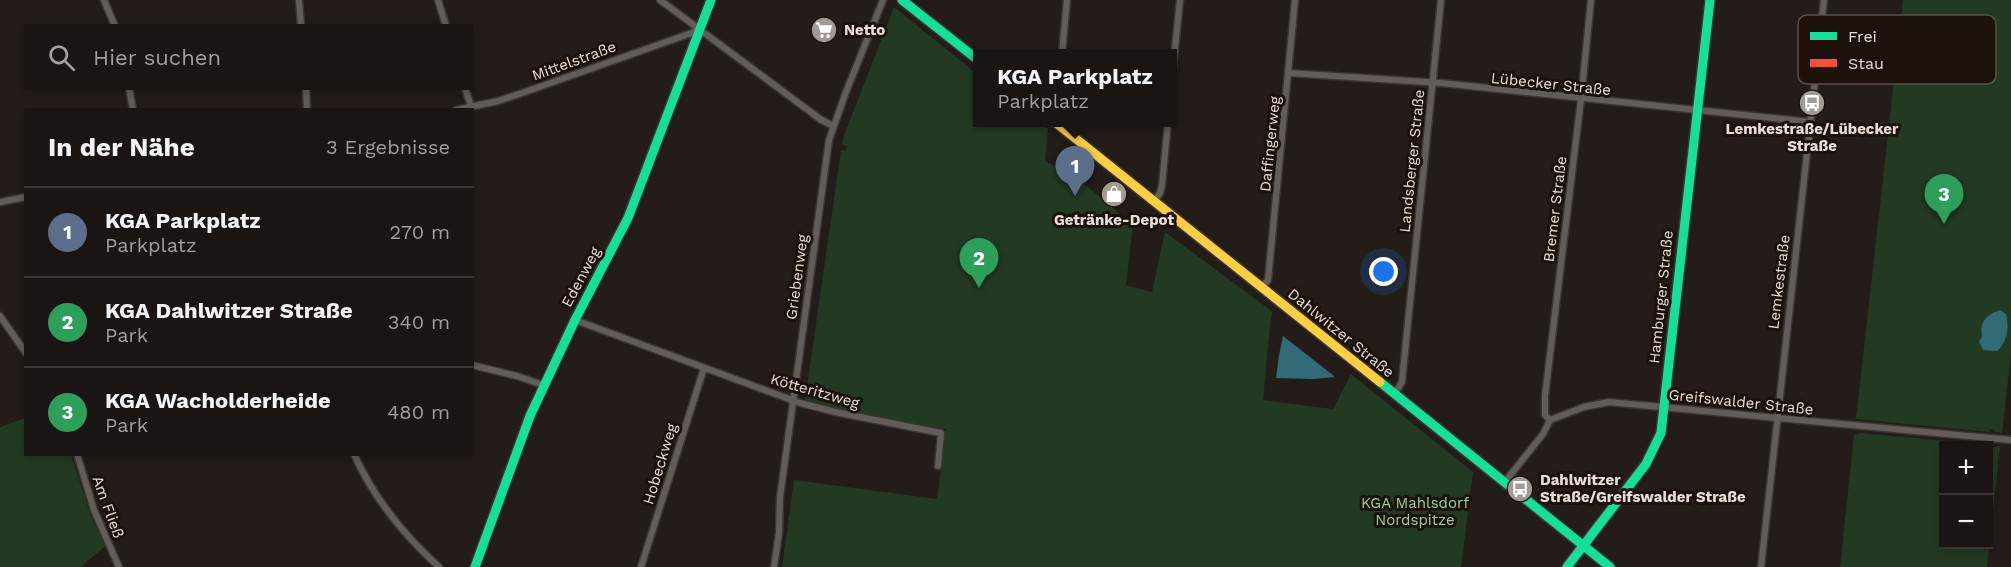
<!DOCTYPE html>
<html lang="de">
<meta charset="utf-8">
<style>
body{margin:0;font-family:"Work Sans",sans-serif;background:#272220;color:#f1f3f6}
.controls{position:absolute;right:18px;bottom:18px;display:grid;overflow:hidden;border-radius:0px;box-shadow:0 3px 9px #0003}
.controls button{width:54px;height:54px;display:grid;place-items:center;padding:0;border:0;border-bottom:2px solid #383432;background:#1a1512;color:#f1f3f6;font:30px sans-serif}
.you{position:absolute;left:1384px;top:272px;width:21px;height:21px;margin:-15px;border:4px solid #fff;border-radius:50%;background:#1a73e8;box-shadow:0 0 0 9px #1a73e833}
.badge{display:grid;place-items:center;width:39px;height:39px;border-radius:50%;background:#2563eb;color:#fff;font-size:20px;font-weight:700}
.pin{position:absolute;translate:-50% -50px;filter:drop-shadow(0 2px 3px #0008)}
.pin::after{content:'';position:absolute;top:32px;width:21px;height:18px;background:inherit;clip-path:polygon(0 0,100% 0,50% 100%)}
.popup{position:absolute;left:973px;top:49px;width:204px;height:78px;box-sizing:border-box;display:grid;place-content:center;border-radius:0px;background:#1a1512;filter:drop-shadow(0 2px 4px #0005);font-size:20px;white-space:nowrap;color:#9f9f9f}
.popup b{font-size:22px;color:#f1f3f6}
.popup::after{content:'';position:absolute;left:50%;top:100%;margin-left:-12px;border:12px solid transparent;border-top-color:#1a1512}
.list{margin:0;padding:0;list-style:none}
h2{display:flex;justify-content:space-between;align-items:center;height:78px;margin:0;padding:0 24px;font-size:26px}
h2 small{font-size:20px;font-weight:400;color:#9f9f9f}
.list li{display:grid;grid-template-columns:39px 1fr auto;gap:18px;align-items:center;box-sizing:border-box;height:90px;padding:0 24px;border-top:2px solid #383432}
.list b{display:block;font-size:22px;white-space:nowrap}
.list p{margin:0;font-size:20px;white-space:nowrap;color:#9f9f9f}
.list em{font-size:20px;font-style:normal;color:#9f9f9f}
.icon{flex:none;width:33px;height:33px;fill:none;stroke:currentColor;stroke-width:2;stroke-linecap:round;stroke-linejoin:round}
.map{position:relative;flex:none;width:2011px;height:567px;overflow:hidden}
.search{position:absolute;background:#1a1512;box-shadow:0 3px 9px #0003;left:24px;top:24px;width:450px;height:66px;display:flex;align-items:center;gap:15px;box-sizing:border-box;padding:0 21px;border-radius:0px;color:#9f9f9f;font-size:22px}
.panel{position:absolute;background:#1a1512;box-shadow:0 3px 9px #0003;left:24px;top:108px;width:450px;height:348px;border-radius:0px}
.map>svg:first-child{display:block}
.green{fill:#223a22}
.water{fill:#316b76}
.lines{fill:none;stroke-linecap:round;stroke-linejoin:round}
.street-casing{stroke:#3c3633;stroke-width:9}
.fast-casing{stroke:#3c3633;stroke-width:12}
.slow-casing{stroke:#3c3633;stroke-width:12}
.street{stroke:#625d59;stroke-width:6}
.fast{stroke:#16e098;stroke-width:9}
.slow{stroke:#ffcf43;stroke-width:9}
.labels{text-anchor:middle;stroke-width:6;stroke-linejoin:round;paint-order:stroke}
.poi-label{font-size:15px;font-weight:bold;fill:#e7ded9;stroke:#1d120b;text-anchor:start}
.street-label{font-size:15px;fill:#e7ded9;stroke:#1d120b}
.park-label{font-size:15px;fill:#96d199;stroke:#1d120b}
.key{fill:#1d120b;stroke:#5a4f49;stroke-width:1.5}
.key-label{font-size:16px;fill:#e7ded9}
</style>
<div class="map">
<svg width="2011" height="567" viewBox="0 0 2011 567">
<rect width="100%" height="100%" fill="#231c18"/>
<path class="green" d="M1903,0H2011V353L2002,433L1996,432L1993,429H1990L1989,432L1856,419Z
M894,7L977,74L978,122L1040,123L1048,129L1045,161L1055,166L1056,160L1133,225L1126,285L1152,292L1165,232L1273,312L1271,316L1263,400L1333,409L1351,374L1473,472L1461,567H782L794,480L937,499L946,429L849,412L805,400L841,150L846,151L847,146L842,145L843,138Z
M25,418L26,454L71,455L91,516L105,546L81,567H0V427Z
M1861,433L1987,445L1944,446V544H1988L1989,448L2000,446L1987,567H1840L1854,435Z"/>
<path class="water" d="M2000,310L2006,314C2009,326 2008,342 1997,351L1983,350L1979,342L1982,336C1979,321 1988,314 2000,310Z
M1283,336L1334,376V377L1314,379L1276,378L1279,355Z"/>
<g class="lines">
<g class="street-casing">
<path id="street" d="M104,0L115,26
M299,0L301,26
M438,0L446,26
M660,0L820,119L833,126
M1062,53L1067,0
M1289,73L1441,83L1810,122
M1172,77L1180,0
M129,88L133,110
M306,88L307,110
M465,88L471,106
M456,110L498,101L525,92L700,30
M0,202L26,197
M1154,202L1160,193L1162,185L1168,122
M1261,288L1268,280L1295,0
M0,316L26,353
M575,320L800,403L835,412L941,433L938,466
M472,365L517,376L543,385
M1394,395L1402,382L1403,371L1441,0
M1550,420L1545,415V396L1581,99L1591,0
M77,454L94,510L119,567
M354,454C373,497 405,536 439,567
M1504,483L1543,434L1550,420L1584,407L1609,402L2011,440
M641,567L704,368
M774,567L779,533L780,497L829,140L846,92L883,0
M1761,567L1824,0"/>
</g>
<g class="fast-casing">
<path id="fast" d="M902,0L978,60
M1380,382L1610,567
M475,567L530,416L575,320L628,218L711,0
M1567,567L1646,464L1661,433L1710,0"/>
</g>
<g class="slow-casing">
<path id="slow" d="M1055,122L1380,382"/>
</g>
<use href="#street" class="street"/>
<use href="#fast" class="fast"/>
<use href="#slow" class="slow"/>
</g>
<defs>
<g id="supermarket-disc" transform="scale(1.35)"><circle r="9.5" fill="#a29a95" stroke="#1d120b"/><path d="M-6-5.5h2.5l.6 2H6L4.5 2H-2.5L-4.4-4H-6ZM-1.5 3.2a1.3 1.3 0 1 0 .1 0ZM3 3.2a1.3 1.3 0 1 0 .1 0Z" fill="#fff"/></g>
<g id="bus-disc" transform="scale(1.35)"><circle r="9.5" fill="#a29a95" stroke="#1d120b"/><path d="M-5-6H5V4H4V6H2V4H-2V6H-4V4H-5ZM-3.5-4V0h7V-4ZM-3.5 1.2v1.5H-2V1.2ZM2 1.2v1.5H3.5V1.2Z" fill="#fff"/></g>
<g id="shop-disc" transform="scale(1.35)"><circle r="9.5" fill="#a29a95" stroke="#1d120b"/><path d="M-5-2.5h2.3a2.7 3.5 0 0 1 5.4 0H5L5.5 6h-11ZM-1.5-2.5h3a1.5 2.3 0 0 0-3 0Z" fill="#fff"/></g>
</defs>
<g fill-rule="evenodd">
<use href="#supermarket-disc" x="824" y="30"/>
<use href="#bus-disc" x="1812" y="103"/>
<use href="#shop-disc" x="1114" y="194"/>
<use href="#bus-disc" x="1520" y="489"/>
</g>
<g class="labels">
<g class="poi-label">
<text x="844" y="35">Netto</text>
<text x="1812" y="134" text-anchor="middle">Lemkestraße/Lübecker<tspan x="1812" dy="17">Straße</tspan></text>
<text x="1114" y="225" text-anchor="middle">Getränke-Depot</text>
<text x="1540" y="485">Dahlwitzer<tspan x="1540" dy="17">Straße/Greifswalder Straße</tspan></text>
</g>
<g class="street-label">
<text transform="translate(574 61) rotate(-20)" y="5">Mittelstraße</text>
<text transform="translate(1551 84) rotate(6)" y="5">Lübecker Straße</text>
<text transform="translate(1270 144) rotate(-84)" y="5">Daffingerweg</text>
<text transform="translate(1412 161) rotate(-84)" y="5">Landsberger Straße</text>
<text transform="translate(1555 209) rotate(-83)" y="5">Bremer Straße</text>
<text transform="translate(581 277) rotate(-62)" y="5">Edenweg</text>
<text transform="translate(797 277) rotate(-82)" y="5">Griebenweg</text>
<text transform="translate(1779 282) rotate(-83)" y="5">Lemkestraße</text>
<text transform="translate(1661 297) rotate(-84)" y="5">Hamburger Straße</text>
<text transform="translate(1341 333) rotate(39)" y="5">Dahlwitzer Straße</text>
<text transform="translate(815 391) rotate(16)" y="5">Kötteritzweg</text>
<text transform="translate(1741 402) rotate(6)" y="5">Greifswalder Straße</text>
<text transform="translate(660 464) rotate(-73)" y="5">Hobeckweg</text>
<text transform="translate(108 507) rotate(70)" y="5">Am Fließ</text>
</g>
<g class="park-label">
<text x="1415" y="508">KGA Mahlsdorf<tspan x="1415" dy="17">Nordspitze</tspan></text>
</g>
</g>
<rect x="1798" y="15" width="198" height="69" rx="9" class="key"/>
<rect x="1810" y="32" width="27" height="8" fill="#16e098"/>
<rect x="1810" y="59" width="27" height="8" fill="#f24e42"/>
<g class="key-label">
<text x="1848" y="42">Frei</text>
<text x="1848" y="69">Stau</text>
</g>
</svg>
<div class="controls">
<button>+</button>
<button>−</button>
</div>
<div class="you"></div>
<div class="pin badge" style="left:1075px;top:196px;background:#5c6f8a">1</div>
<div class="popup"><b>KGA Parkplatz</b>Parkplatz</div>
<div class="pin badge" style="left:979px;top:288px;background:#2e9e5b">2</div>
<div class="pin badge" style="left:1944px;top:224px;background:#2e9e5b">3</div>
<div class="search"><svg class="icon" aria-label="search" viewBox="0 0 24 24"><circle cx="10" cy="10" r="6"/><path d="M15 15l6 6"/></svg>Hier suchen</div>
<section class="panel">
<h2>In der Nähe<small>3 Ergebnisse</small></h2>
<ul class="list">
<li><span class="badge" style="background:#5c6f8a">1</span><div><b>KGA Parkplatz</b><p>Parkplatz</p></div><em>270 m</em></li>
<li><span class="badge" style="background:#2e9e5b">2</span><div><b>KGA Dahlwitzer Straße</b><p>Park</p></div><em>340 m</em></li>
<li><span class="badge" style="background:#2e9e5b">3</span><div><b>KGA Wacholderheide</b><p>Park</p></div><em>480 m</em></li>
</ul>
</section>
</div>
